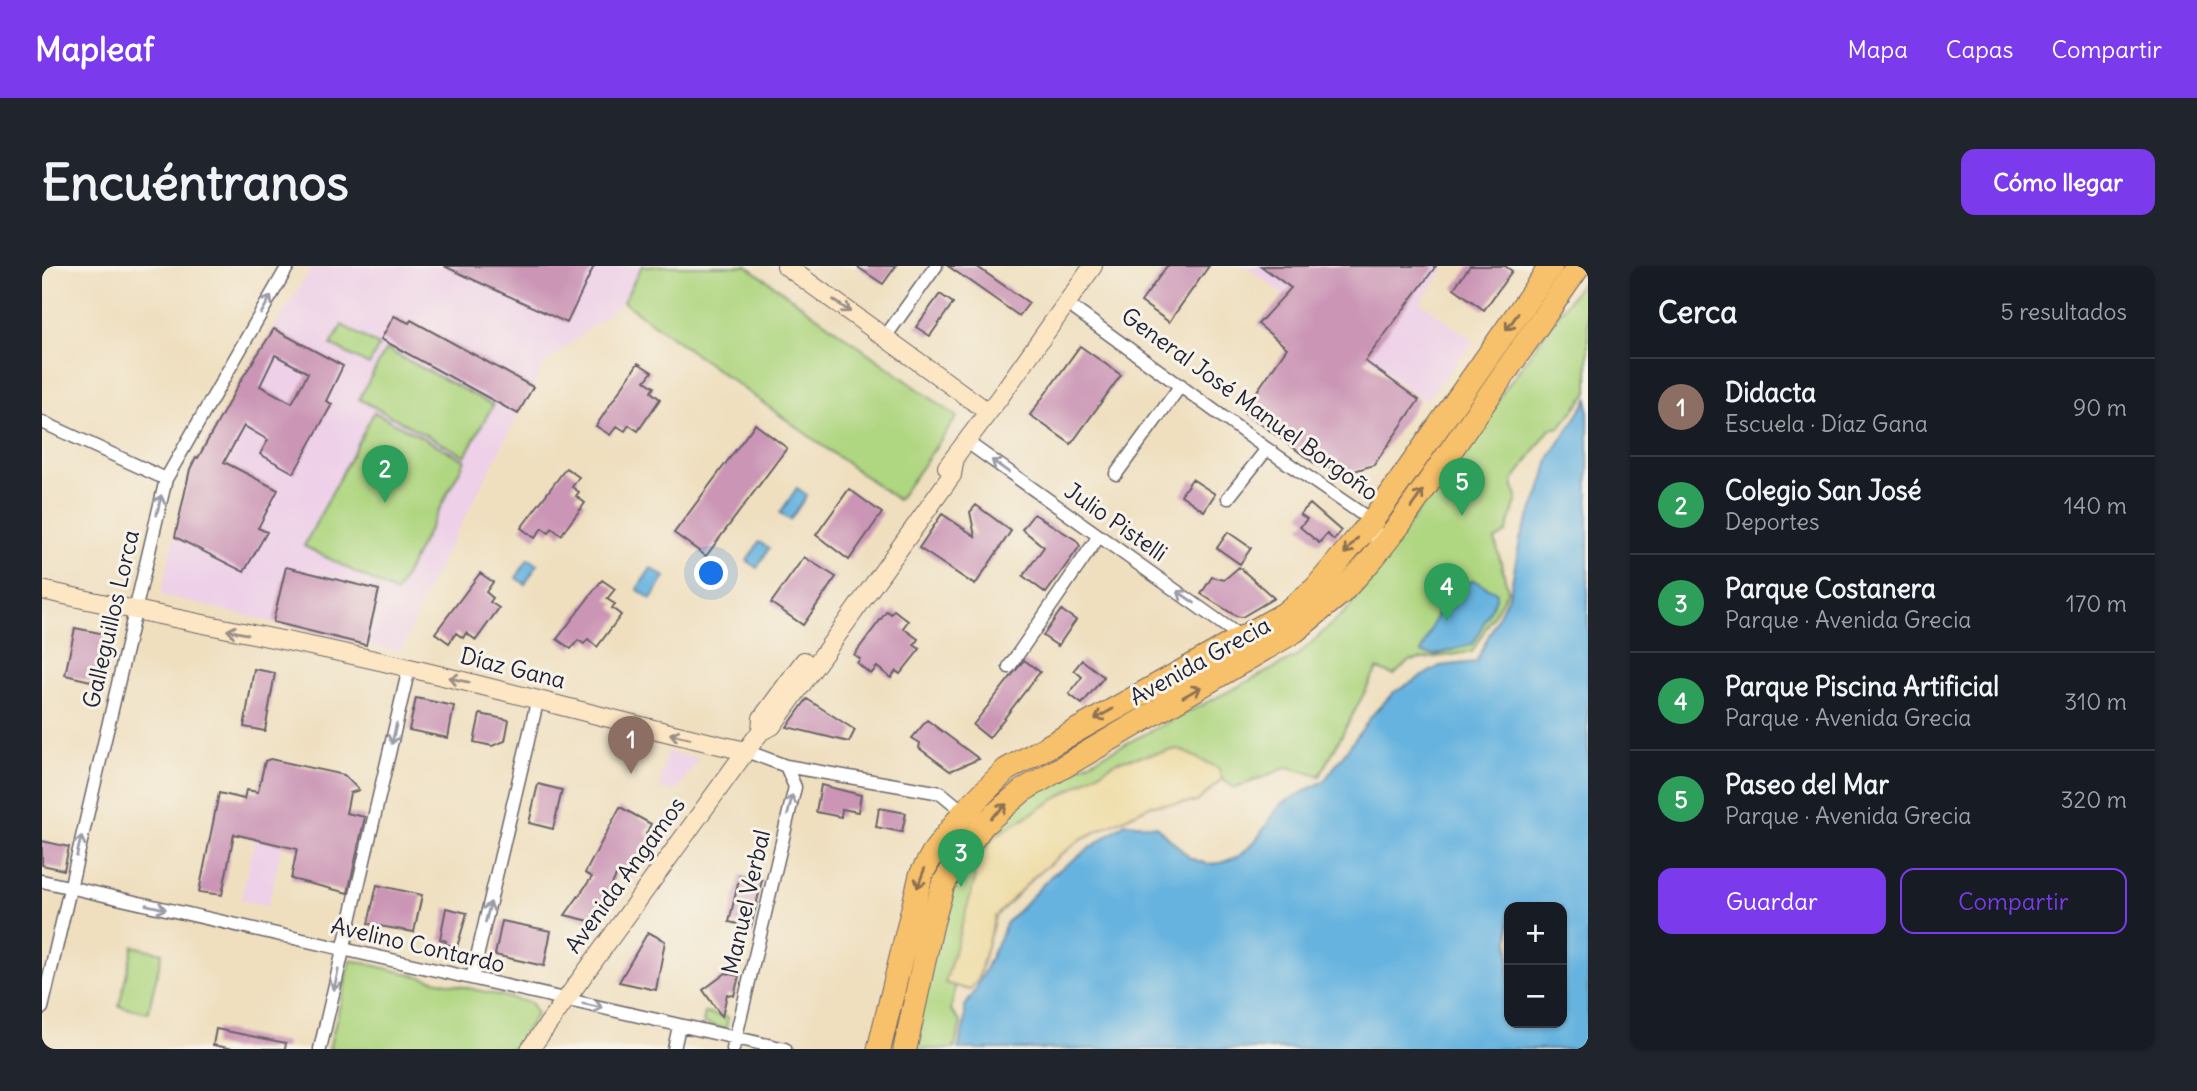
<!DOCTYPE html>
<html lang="es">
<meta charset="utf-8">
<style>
body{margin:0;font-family:Delius,sans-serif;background:#20242c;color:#f1f3f6}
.controls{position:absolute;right:21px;bottom:21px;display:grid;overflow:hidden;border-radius:14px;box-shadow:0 2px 5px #0004}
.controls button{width:63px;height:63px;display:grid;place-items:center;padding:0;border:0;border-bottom:2px solid #363941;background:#171b24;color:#f1f3f6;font:35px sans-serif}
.you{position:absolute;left:670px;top:308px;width:24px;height:24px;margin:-18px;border:5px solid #fff;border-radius:50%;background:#1a73e8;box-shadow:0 0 0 10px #1a73e833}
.badge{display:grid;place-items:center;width:46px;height:46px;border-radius:50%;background:#7c3aed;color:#fff;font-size:23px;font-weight:700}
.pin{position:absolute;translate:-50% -58px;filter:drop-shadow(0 2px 4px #0008)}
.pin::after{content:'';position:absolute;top:37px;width:24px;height:21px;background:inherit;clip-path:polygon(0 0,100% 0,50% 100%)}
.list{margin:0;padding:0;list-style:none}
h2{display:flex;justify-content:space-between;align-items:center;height:91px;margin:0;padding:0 28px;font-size:30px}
h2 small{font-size:23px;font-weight:400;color:#9ea1a6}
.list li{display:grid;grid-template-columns:46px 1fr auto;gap:21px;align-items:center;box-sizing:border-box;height:98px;padding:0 28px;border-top:2px solid #363941}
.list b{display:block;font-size:26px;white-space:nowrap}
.list p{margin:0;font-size:23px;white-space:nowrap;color:#9ea1a6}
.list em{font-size:23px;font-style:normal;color:#9ea1a6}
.actions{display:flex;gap:14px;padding:21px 28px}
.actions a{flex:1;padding:16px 0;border:2px solid #7c3aed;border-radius:14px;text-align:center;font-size:24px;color:#7c3aed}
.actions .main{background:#7c3aed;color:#fff}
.map{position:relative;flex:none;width:1546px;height:783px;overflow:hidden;border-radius:14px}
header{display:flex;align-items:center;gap:42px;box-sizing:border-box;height:98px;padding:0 35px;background:#7c3aed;color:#fff}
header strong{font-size:33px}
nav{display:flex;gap:38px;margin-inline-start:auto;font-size:24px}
.intro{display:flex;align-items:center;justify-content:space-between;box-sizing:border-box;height:168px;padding:0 42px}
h1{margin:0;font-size:49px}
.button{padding:18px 32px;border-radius:14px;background:#7c3aed;color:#fff;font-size:24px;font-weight:700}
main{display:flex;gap:42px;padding:0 42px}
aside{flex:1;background:#171b24;border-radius:14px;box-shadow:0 2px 5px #0004}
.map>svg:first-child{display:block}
.built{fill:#eed0e8}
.green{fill:#afd680;stroke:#687c5e;stroke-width:2}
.sand{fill:#eeda9e;stroke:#887e6c;stroke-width:2}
.water{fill:#66b3df;stroke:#446a8d;stroke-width:2;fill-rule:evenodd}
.building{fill:#cb95b5;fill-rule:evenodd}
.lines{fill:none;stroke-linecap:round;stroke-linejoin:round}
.street-casing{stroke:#6a6469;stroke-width:15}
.secondary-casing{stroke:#6a6469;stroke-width:20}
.highway-casing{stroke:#6a6469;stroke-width:25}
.street{stroke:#fff;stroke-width:12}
.secondary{stroke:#fce6c4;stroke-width:18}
.highway{stroke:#f7c06b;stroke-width:23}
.oneway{stroke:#9c9ca7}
.oneway2{stroke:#9a8e86}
.oneway3{stroke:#8c7153}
.labels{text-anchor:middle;stroke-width:6;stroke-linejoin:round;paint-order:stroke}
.street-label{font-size:23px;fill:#22223b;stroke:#f7f3e8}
</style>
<header>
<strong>Mapleaf</strong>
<nav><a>Mapa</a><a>Capas</a><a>Compartir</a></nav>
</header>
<div class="intro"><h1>Encuéntranos</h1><a class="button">Cómo llegar</a></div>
<main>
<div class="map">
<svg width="1546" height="783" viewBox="0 0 1546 783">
<rect width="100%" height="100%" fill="#f7f3e8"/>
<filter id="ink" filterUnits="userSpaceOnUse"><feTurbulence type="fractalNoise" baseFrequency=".0143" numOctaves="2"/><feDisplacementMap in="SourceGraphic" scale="14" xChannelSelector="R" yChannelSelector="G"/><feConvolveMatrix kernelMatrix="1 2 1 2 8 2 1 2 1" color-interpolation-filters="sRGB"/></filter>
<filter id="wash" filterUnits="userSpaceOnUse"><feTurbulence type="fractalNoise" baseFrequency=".00686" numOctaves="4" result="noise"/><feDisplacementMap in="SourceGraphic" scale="28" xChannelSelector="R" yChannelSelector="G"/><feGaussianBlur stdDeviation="1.57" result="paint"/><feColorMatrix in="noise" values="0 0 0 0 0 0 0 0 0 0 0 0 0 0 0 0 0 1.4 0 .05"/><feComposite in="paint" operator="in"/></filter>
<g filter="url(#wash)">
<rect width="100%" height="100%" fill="#efdfbf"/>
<path class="built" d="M271,0H600L581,36L503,98L386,321L359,385L324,379L119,329L148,203L154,191L156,192L199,114Z
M1203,0H1405L1378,36L1432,75L1383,135Z
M625,486L657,493L633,526L617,522Z
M213,573L240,580L226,640L199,634Z"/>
<path class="green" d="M600,0H705L915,151L856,234L581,36Z
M1546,7V127L1518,161L1508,163L1471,215L1475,233L1464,267L1453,274L1466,324L1430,386L1367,395L1352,409L1335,403L1278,510L1246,501L1193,522L1180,513L1176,502L1136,483L1076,495L953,570L933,614L909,744L919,757L912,783H868L891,676L921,592L983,529L1254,391L1306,343Z
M300,59L337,80L327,99L289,79Z
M344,83L451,139L423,190L317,133Z
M332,146L423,194L354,327L262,280Z
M91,680L120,687L106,747L77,740Z
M309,694L489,737L494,749L471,783H287Z
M663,747L686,751L684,763L661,757Z"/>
<path class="sand" d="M1136,483L1176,502L1180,513L1155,536L1110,539L1039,573L994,609L953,651L936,713L928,724L903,717L933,614L930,602L953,570L1076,495Z"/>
<path class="water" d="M1546,133V783H916L923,756V740L932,727L965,656L1010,609L1083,557L1114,560L1148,592L1165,598L1179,597L1199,589L1214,574L1239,538L1282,515L1332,447L1352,426L1398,400L1434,396L1468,326L1479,270L1497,229L1508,191ZM1467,641H1520V757H1467Z
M755,222L765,229L748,254L738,247Z
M717,276L727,282L715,302L705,295Z
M486,293L496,298L483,318L474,312Z
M609,302L623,311L609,333L595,323Z
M1432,314L1454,326V333L1431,378L1394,389L1379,387L1403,329Z"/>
<g id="blocks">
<path class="building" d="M402,0H552L525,57Z
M814,0H854L841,18Z
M906,0H934L987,37L977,50Z
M1125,0H1167L1127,56L1099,36Z
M1219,0H1394L1323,95L1377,134L1332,199L1309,206L1275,199L1201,145L1245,82L1216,58L1249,22Z
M1428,0H1463L1470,5L1442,44L1412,22Z
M898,28L911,37L888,70L874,61Z
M352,50L367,57L369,54L491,121L476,148L339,73Z
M232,63L301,100L284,135L290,138L252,207L218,188L226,174L202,160L182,196L236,224L216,262L225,266L202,306L133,271L148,203L154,191L156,192L199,114ZM233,89L266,107L250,137L218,120Z
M1038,80L1079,109L1029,178L988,149Z
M596,97L610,106L603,115L612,121L609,126L618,133L596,165L587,159L583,165L575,160L568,169L554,160Z
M713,158L745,182L664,290L632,267Z
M524,202L537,211L530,221L537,226L534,230L543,237L519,269L510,262L507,267L500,262L493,272L479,262Z
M1150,213L1173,228L1162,245L1139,229Z
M807,223L840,247L807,294L774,269Z
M1268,238L1299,265L1292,274L1285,268L1277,277L1258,261L1265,253L1258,248Z
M934,239L969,265L933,319L877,282L900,248L933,270L928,246Z
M992,248L1034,274L1038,280L1004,327L981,310L1002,281L980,263Z
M1186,266L1209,282L1198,298L1175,282Z
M762,291L794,311L761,359L729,337Z
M244,301L337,324L324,379L231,356Z
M1197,301L1232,332L1200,351L1194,350L1159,328L1170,311L1182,314Z
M438,307L451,316L444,326L451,332L448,336L457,342L434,374L424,367L421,372L414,367L407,377L393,367Z
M560,314L573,323L565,333L573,338L570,342L579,349L555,381L546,373L542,378L536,374L529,383L515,373Z
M852,344L866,355L861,362L876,373L872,379L878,383L858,408L854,405L849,412L835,401L829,408L815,397L818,393L812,389L845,345L849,348Z
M1019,344L1034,354L1016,380L1001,370Z
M33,362L63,368L53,416L23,409Z
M982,394L998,406L947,472L931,459Z
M1040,394L1062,411L1040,438L1027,428L1040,411L1032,404Z
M212,403L233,407L223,465L202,461Z
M374,432L412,440L406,472L367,464Z
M765,433L813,464L807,476L745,461Z
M438,448L467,454L463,475L450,480L432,476Z
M885,454L937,493L908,505L877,482L878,477L870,472Z
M228,493L302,509L317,524L308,527L304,547L323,551L306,627L249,613L255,583L192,568L180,629L157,626L177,527L202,533L204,524L216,526L223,495Z
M496,518L520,524L511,563L487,557Z
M779,519L819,529L816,546L800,543L799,551L774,546Z
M578,541L609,558L604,568L609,571L587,612L576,606L564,630L566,631L548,655L523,649L550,611L543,607Z
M837,542L864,547L860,566L834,561Z
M0,575L27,581L22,604L0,599Z
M698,609L720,614L709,661L687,656Z
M335,619L380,629L372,666L326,658Z
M404,642L425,647L415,681L403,678L404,675L398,673Z
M460,655L509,665L502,700L453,689Z
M606,666L623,675L614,724L577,716Z
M684,707L697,710L692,730L685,728L680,751L661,724Z
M174,763L244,777L243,783H191L171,779Z"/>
</g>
</g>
<g filter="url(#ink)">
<use href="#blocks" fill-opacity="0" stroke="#6a6469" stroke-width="2"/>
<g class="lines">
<g class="street-casing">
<path id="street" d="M1024,37L1225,183L1330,255L1335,267L1334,284
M843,71L894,0
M0,156L124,213
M925,176L1199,371
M1074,208L1139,119
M1186,232L1225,183
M967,401L1057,270
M704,485L744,500L899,527L922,546
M0,615L743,783
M430,712L496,432
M0,742L124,213L246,0
M278,783L367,402
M632,783L637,760
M691,783L753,521L744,500"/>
</g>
<g class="secondary-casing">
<path id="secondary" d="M744,0L946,146
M905,201L957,132L1051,0
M0,324C119,351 240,372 359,400C474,427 588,459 704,485
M719,465L720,452L762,395
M488,783L704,485L719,465L730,460L910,209L913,192"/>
</g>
<g class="highway-casing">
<path id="highway" d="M837,783L879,609L891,587L922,546L964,504L1242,348L1273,323L1330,255L1509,0
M863,783L890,658L901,619L918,590L941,559L980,525L1253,365L1299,327L1330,293L1357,259L1537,0"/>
</g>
<use href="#street" class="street"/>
<use href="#secondary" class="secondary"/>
<use href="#highway" class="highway"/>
</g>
<defs><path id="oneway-shaft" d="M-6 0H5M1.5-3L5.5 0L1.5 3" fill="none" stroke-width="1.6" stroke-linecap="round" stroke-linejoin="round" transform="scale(1.75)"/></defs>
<g class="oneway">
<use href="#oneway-shaft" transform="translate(224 39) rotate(-60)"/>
<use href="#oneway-shaft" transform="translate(958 200) rotate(-144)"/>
<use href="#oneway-shaft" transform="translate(117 239) rotate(-77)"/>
<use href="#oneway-shaft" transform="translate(1144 331) rotate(-145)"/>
<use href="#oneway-shaft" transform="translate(352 468) rotate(103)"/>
<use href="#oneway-shaft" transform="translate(748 539) rotate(-77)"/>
<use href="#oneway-shaft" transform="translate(37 580) rotate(-77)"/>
<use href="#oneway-shaft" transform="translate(114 641) rotate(13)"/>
<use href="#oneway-shaft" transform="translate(446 646) rotate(-76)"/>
<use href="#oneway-shaft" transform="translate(294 714) rotate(103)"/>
<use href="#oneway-shaft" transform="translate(551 740) rotate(13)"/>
</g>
<g class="oneway2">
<use href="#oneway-shaft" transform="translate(800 40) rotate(36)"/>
<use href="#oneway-shaft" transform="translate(195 366) rotate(-169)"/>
<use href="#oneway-shaft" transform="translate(417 414) rotate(-167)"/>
<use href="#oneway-shaft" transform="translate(638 470) rotate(-167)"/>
</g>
<g class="oneway3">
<use href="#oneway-shaft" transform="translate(1470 56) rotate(125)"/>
<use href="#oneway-shaft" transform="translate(1375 233) rotate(-55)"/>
<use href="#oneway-shaft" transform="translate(1309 280) rotate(130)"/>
<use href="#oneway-shaft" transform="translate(1150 426) rotate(-30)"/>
<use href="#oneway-shaft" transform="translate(1062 448) rotate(150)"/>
<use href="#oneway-shaft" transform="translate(957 545) rotate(-42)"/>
<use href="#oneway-shaft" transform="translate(879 612) rotate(111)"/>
</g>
</g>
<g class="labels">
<g class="street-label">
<text transform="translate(1208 138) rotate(36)" y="8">General José Manuel Borgoño</text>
<text transform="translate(1074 256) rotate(35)" y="8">Julio Pistelli</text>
<text transform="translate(69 353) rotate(-77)" y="8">Galleguillos Lorca</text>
<text transform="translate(1158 395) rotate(-29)" y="8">Avenida Grecia</text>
<text transform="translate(471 402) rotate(14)" y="8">Díaz Gana</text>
<text transform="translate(583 609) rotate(-54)" y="8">Avenida Angamos</text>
<text transform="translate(704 636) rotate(-77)" y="8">Manuel Verbal</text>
<text transform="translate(376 679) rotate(13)" y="8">Avelino Contardo</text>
</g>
</g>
</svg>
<div class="controls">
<button>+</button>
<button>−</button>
</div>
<div class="you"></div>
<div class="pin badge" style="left:589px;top:508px;background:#8d6e63">1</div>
<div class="pin badge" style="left:343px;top:237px;background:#2e9e5b">2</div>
<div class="pin badge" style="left:919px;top:621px;background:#2e9e5b">3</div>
<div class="pin badge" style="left:1405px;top:355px;background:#2e9e5b">4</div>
<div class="pin badge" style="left:1420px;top:250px;background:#2e9e5b">5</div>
</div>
<aside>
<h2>Cerca<small>5 resultados</small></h2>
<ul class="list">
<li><span class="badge" style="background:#8d6e63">1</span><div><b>Didacta</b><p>Escuela · Díaz Gana</p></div><em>90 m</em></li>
<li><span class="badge" style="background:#2e9e5b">2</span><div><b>Colegio San José</b><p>Deportes</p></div><em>140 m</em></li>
<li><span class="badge" style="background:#2e9e5b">3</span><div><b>Parque Costanera</b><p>Parque · Avenida Grecia</p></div><em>170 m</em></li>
<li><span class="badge" style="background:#2e9e5b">4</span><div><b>Parque Piscina Artificial</b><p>Parque · Avenida Grecia</p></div><em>310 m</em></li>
<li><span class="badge" style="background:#2e9e5b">5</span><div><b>Paseo del Mar</b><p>Parque · Avenida Grecia</p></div><em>320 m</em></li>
</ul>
<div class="actions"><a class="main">Guardar</a><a>Compartir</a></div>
</aside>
</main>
